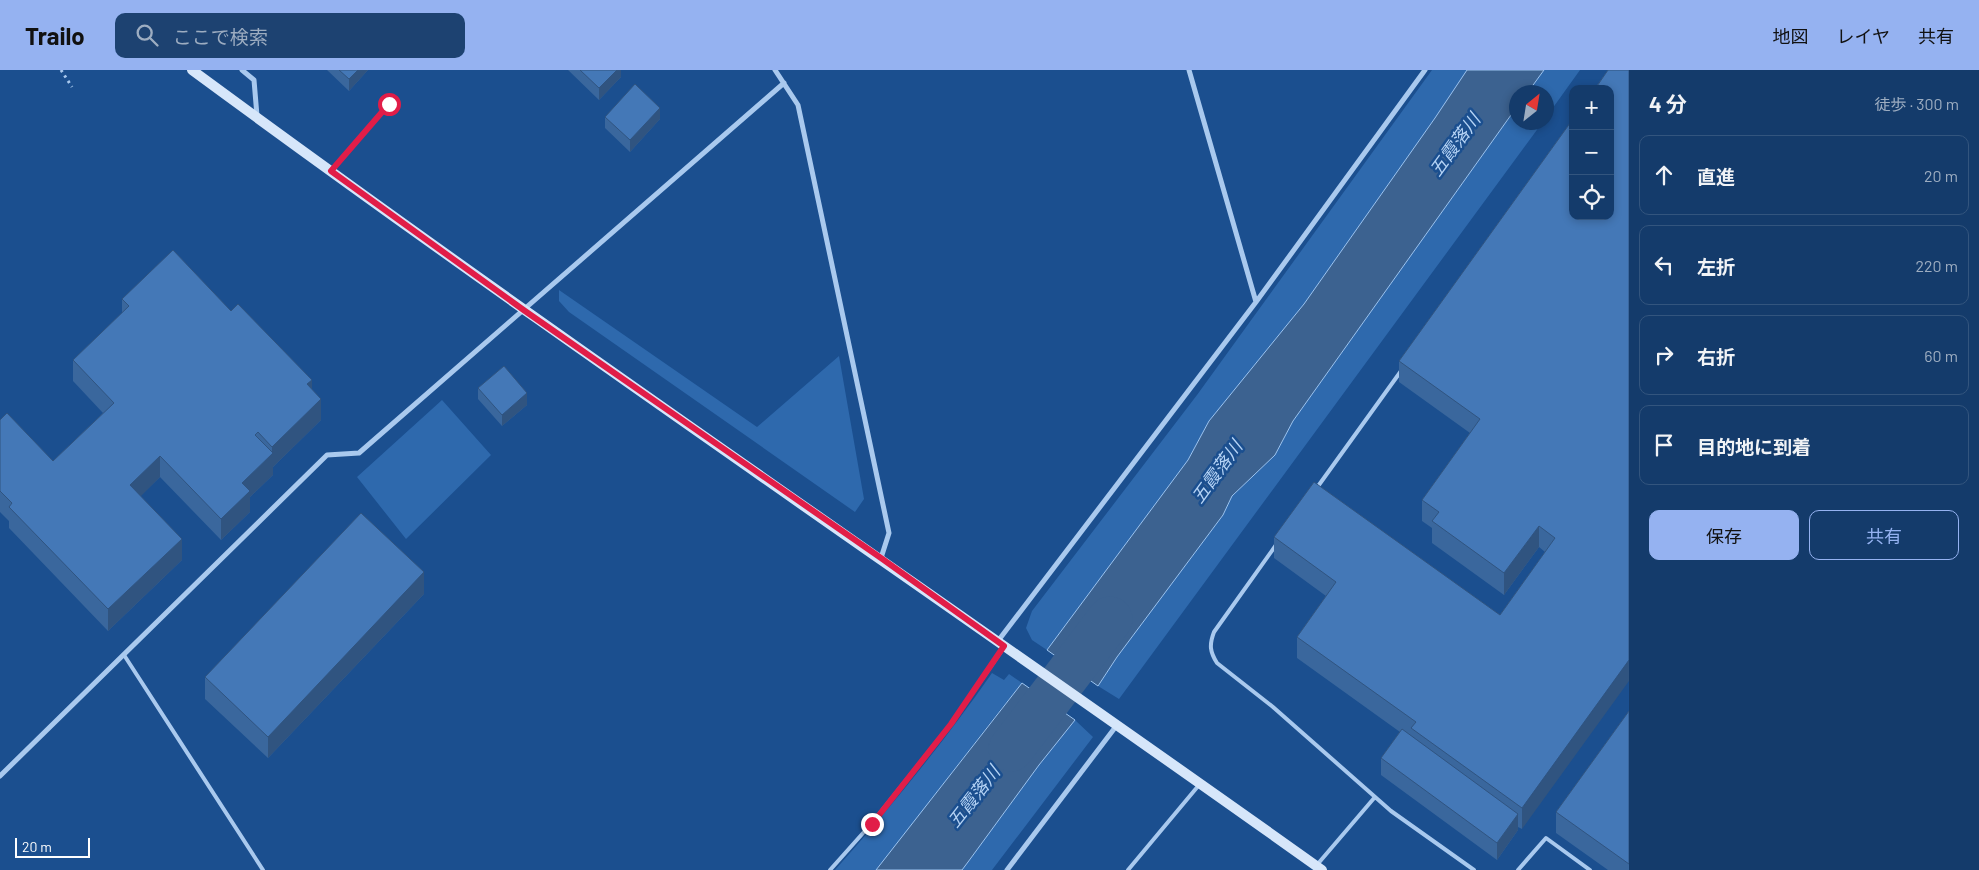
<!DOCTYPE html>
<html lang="ja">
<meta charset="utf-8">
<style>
body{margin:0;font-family:Barlow,"Noto Sans JP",sans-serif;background:#1d4271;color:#f1f3f6}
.controls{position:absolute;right:15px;top:15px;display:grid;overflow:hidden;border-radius:10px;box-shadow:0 2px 8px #0003}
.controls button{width:45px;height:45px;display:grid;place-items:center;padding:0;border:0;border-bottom:1px solid #33557e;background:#143b6b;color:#f1f3f6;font:25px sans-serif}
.compass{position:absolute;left:1509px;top:15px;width:45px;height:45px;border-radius:50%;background:#143b6b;box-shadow:0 2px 8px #0003;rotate:30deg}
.scale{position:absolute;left:15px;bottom:12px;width:75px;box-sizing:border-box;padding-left:5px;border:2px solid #fff;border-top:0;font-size:14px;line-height:18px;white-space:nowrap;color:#fff;-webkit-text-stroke:4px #1b4f8f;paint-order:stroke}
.stop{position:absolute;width:15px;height:15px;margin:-11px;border:4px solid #e11d48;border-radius:50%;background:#fff}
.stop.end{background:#e11d48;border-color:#fff;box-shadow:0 1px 5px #0008}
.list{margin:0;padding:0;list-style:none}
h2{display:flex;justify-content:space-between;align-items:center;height:65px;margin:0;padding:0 20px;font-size:21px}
h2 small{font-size:16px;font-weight:400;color:#9dadc1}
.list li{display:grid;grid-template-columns:32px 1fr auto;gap:15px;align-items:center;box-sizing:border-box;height:80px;margin:0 10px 10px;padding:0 10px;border:1px solid #33557e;border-radius:10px}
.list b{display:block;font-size:19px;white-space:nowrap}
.list em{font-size:16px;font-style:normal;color:#9dadc1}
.actions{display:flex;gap:10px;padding:15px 20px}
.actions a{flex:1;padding:11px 0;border:1px solid #95b2f1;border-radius:10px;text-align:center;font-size:18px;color:#95b2f1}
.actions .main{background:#95b2f1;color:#111}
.icon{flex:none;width:28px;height:28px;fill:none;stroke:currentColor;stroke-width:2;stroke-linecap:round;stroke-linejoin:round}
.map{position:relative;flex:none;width:1629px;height:800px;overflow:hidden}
header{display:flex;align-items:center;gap:30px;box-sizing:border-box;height:70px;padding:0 25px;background:#95b2f1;color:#111}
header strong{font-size:24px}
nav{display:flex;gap:28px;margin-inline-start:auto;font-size:18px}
.search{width:350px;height:45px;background:#1d4271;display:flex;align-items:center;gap:12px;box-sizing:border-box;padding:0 18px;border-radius:10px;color:#9dadc1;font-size:19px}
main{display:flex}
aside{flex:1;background:#143b6b}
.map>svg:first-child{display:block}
.green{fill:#2e69ad}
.water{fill:#3c6290;stroke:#9cc4f0}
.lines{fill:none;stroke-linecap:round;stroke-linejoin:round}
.river{stroke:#3c6290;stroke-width:45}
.path{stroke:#a9c9ee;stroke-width:3;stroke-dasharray:2.5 4;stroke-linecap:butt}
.lane{stroke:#a9c9ee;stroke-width:4}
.street{stroke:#a9c9ee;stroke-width:5}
.secondary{stroke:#d6e6fa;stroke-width:10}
.wall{fill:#3a679d}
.shaded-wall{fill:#305480}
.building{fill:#4478b7;stroke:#305480}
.route{stroke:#e11d48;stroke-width:6}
.labels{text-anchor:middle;stroke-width:5;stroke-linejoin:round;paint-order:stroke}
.water-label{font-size:18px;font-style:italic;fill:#b5d3f5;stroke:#1b4f8f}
</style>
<header>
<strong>Trailo</strong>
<div class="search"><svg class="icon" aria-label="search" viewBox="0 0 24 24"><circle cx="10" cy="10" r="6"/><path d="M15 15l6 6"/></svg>ここで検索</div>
<nav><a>地図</a><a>レイヤ</a><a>共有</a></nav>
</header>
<main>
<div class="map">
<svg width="1629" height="800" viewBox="0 0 1629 800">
<rect width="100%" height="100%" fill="#1b4f8f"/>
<path class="green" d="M1432,0H1467L1435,48L1304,234L1209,351L1188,390L1047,580L1032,570L1026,558L1032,541L1197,325Z
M1544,0H1580L1547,46L1546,22H1528Z
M1516,38V52L1542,53L1119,629L1098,616L1117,587L1223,445L1232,426L1275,385L1293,351Z
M559,220L757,357L839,286L864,429L855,442L569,242L559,231Z
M442,330L491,385L406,469L357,407Z
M992,603L1004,610L1009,604L1022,613C972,674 926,738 876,800H835C891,737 944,672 992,603Z
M1075,650L1093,667L992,800H962L1039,695Z"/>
<path class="water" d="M1467,0H1544L1528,22H1516V38L1293,351L1275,385L1232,426L1223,445L1117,587L1098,616L1047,580L1188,390L1209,351L1304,234L1435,48Z
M1022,613L1075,650L1039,695L968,792L962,800H876Z"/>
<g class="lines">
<path class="river" d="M1011,679L1110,549"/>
<path class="path" d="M61,0L72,17"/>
<path class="lane" d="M331,101L389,34
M1316,419L1401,301
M1276,475L1214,562C1209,575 1210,582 1217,593L1273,637L1391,741L1474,800
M124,585L263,800
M1316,796L1375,727
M830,800L872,753L951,654L1004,577
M1128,800L1199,715
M1518,800L1546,768L1590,800"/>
<path class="street" d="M242,0L254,10L257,46
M775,0L798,35L889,463L881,488
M1189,0L1256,232
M998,571L1256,232L1425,0
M0,706L327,385L359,383L784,13
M1007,800L1117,655"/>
<path class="secondary" d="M192,0C564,274 946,532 1322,800"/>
</g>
<path class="wall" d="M327,0H368L349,21Z
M568,0H621V7L599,30Z
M1608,0L1522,759L1518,757V760L1497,790L1381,705V688L1400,662L1297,588V567L1326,526L1274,488V467L1500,545L1545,482L1539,477L1504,525L1432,473V458L1422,451V430L1470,363L1399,312V291Z
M605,47L660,49L630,82L605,58Z
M122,229L231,241L312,320L321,350L273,397V405L250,427V442L221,470L160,407L140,426L182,490L108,561L9,458V451L0,442V350L53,391L103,343L73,311V290L122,243Z
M478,318L527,335L502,356L478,329Z
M424,524L268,688L205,629V607Z
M1629,641V800H1608L1556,763V742Z"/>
<path class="shaded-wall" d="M358,0H368L349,21V9Z
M617,0H621V7L599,30V18Z
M660,38V49L630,82V70Z
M312,310V331L307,314Z
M527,323V335L502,356V345Z
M321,329V350L273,397V405L250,427V442L221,470V449L242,413L272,384V377Z
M160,386V407L130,437V415Z
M1539,456V477L1504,525V503Z
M182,469V490L108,561V539Z
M424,502V524L268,688V667Z
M1629,590V611L1522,759V738Z
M1518,744V760L1497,790V773Z"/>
<path class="building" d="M339,0H358L349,9Z
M580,0H617L599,18Z
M1608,0H1629V590L1522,738L1411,658L1416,652L1297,567L1336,512L1274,467L1314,412L1500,545L1555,468L1539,456L1504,503L1432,451L1439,442L1422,430L1480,349L1399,291L1573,49V146H1610V19H1595Z
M635,14L660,38L630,70L605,47Z
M173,180L231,241L238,234L312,310L307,314L321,329L272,377L258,362L255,365L273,383L242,413L250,421L221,449L160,386L130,415L182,469L108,539L9,437L12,433L0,421V350L7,343L53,391L114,333L73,290L129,236L122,229Z
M504,296L527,323L502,345L478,318Z
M361,443L424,502L268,667L205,607Z
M1629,641V794L1556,742Z
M1402,659L1518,744L1497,773L1381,688Z"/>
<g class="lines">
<path class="route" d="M389,34L331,101L525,241L881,488L1004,576L951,654L872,754"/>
</g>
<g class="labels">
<g class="water-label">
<text transform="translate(1455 75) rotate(-54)" y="6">五霞落川</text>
<text transform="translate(1217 402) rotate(-54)" y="6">五霞落川</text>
<text transform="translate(974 727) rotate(-52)" y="6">五霞落川</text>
</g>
</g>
</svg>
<div class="controls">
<button>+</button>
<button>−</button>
<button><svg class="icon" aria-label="locate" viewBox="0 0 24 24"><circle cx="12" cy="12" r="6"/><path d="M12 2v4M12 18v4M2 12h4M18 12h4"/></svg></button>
</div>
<svg class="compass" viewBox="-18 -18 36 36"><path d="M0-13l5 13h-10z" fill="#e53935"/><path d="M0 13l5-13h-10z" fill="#9dadc1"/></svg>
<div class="scale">20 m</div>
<div class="stop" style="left:389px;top:34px"></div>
<div class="stop end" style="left:872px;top:754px"></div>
</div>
<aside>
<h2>4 分<small>徒歩 · 300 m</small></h2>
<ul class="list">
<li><svg class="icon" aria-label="ahead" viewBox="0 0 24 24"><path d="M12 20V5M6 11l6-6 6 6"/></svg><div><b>直進</b></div><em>20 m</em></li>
<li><svg class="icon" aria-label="left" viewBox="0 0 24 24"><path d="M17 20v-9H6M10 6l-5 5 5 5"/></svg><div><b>左折</b></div><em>220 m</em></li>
<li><svg class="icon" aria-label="right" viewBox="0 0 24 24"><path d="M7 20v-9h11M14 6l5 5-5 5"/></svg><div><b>右折</b></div><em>60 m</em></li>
<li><svg class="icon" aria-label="arrive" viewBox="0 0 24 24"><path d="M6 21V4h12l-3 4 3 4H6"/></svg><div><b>目的地に到着</b></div></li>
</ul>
<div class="actions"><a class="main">保存</a><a>共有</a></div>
</aside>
</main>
